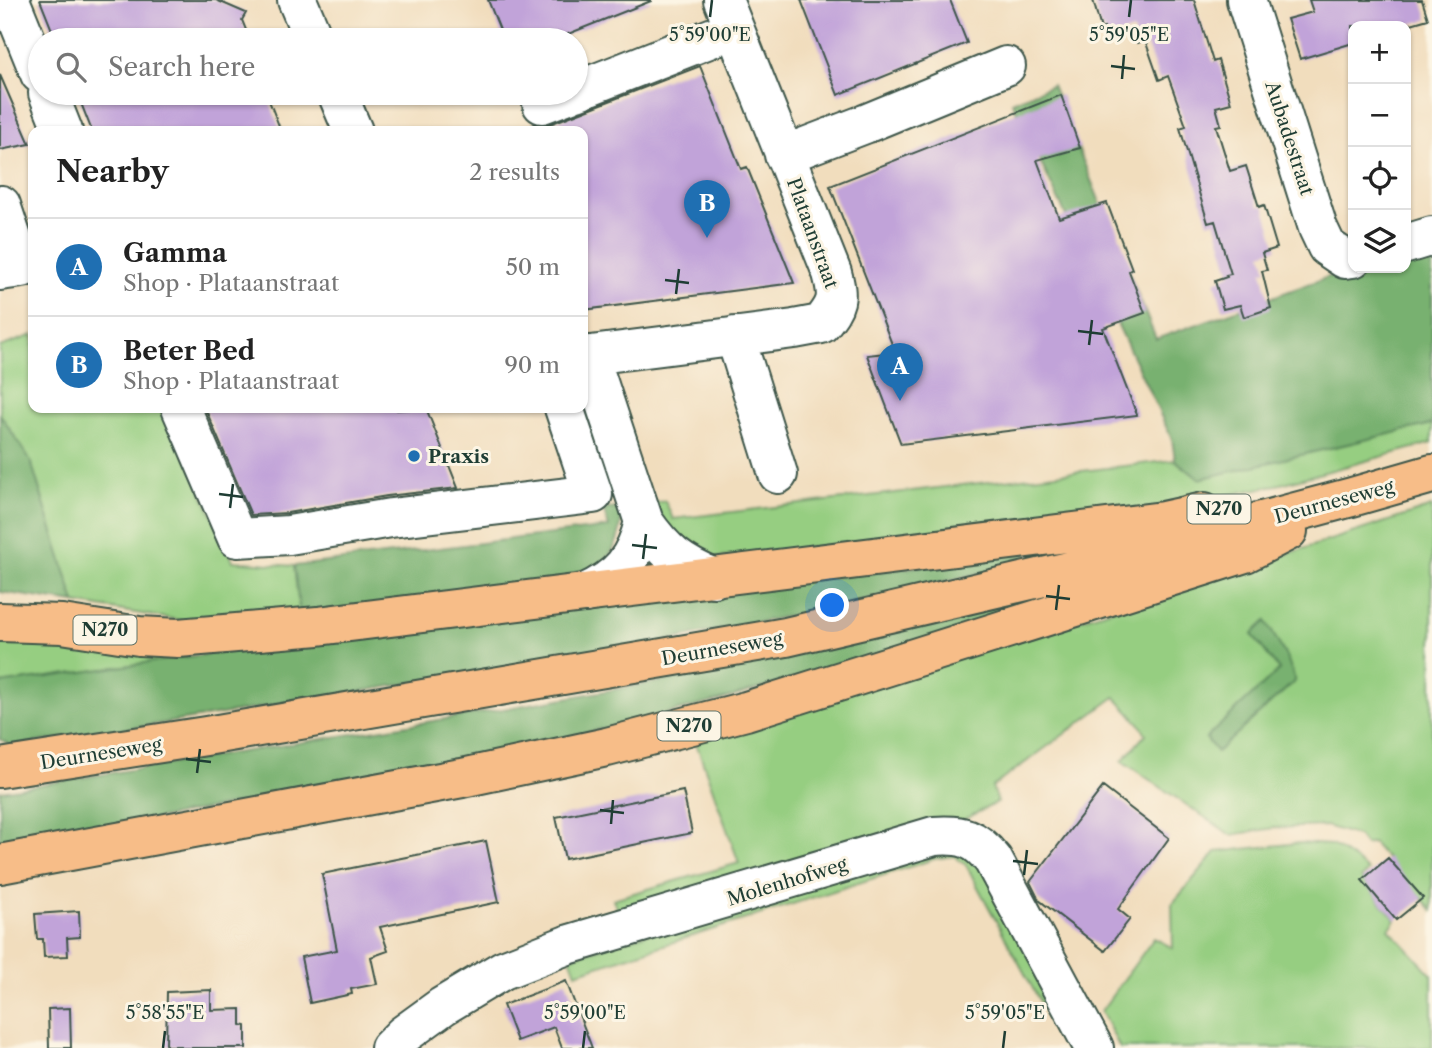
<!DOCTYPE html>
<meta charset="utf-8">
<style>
body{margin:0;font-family:"Libre Caslon Text",serif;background:#f2f2f2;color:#222}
.controls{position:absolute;right:21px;top:21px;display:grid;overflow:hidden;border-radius:14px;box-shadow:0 2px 5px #0004}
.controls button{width:63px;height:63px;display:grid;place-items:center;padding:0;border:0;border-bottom:2px solid #e0e0e0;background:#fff;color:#222;font:35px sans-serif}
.you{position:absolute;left:833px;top:606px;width:24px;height:24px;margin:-18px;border:5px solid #fff;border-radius:50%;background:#1a73e8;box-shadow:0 0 0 10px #1a73e833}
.badge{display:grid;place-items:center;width:46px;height:46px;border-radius:50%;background:#1f6fb2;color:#fff;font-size:23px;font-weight:700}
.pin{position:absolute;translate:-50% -58px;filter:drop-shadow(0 2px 4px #0008)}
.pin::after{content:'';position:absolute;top:37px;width:24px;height:21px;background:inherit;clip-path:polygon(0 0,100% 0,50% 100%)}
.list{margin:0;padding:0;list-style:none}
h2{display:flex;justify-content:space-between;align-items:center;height:91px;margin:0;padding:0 28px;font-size:30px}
h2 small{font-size:23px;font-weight:400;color:#767676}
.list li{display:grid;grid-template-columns:46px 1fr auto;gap:21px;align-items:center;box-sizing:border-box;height:98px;padding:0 28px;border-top:2px solid #e0e0e0}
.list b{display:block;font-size:26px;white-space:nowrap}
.list p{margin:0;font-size:23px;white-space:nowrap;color:#767676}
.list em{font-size:23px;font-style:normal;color:#767676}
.icon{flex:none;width:38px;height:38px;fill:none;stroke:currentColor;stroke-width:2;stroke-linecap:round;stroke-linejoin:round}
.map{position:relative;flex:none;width:1432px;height:1048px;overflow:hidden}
.search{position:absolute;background:#fff;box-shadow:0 2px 5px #0004;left:28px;top:28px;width:560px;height:77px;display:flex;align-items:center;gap:18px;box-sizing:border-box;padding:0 24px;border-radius:38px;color:#767676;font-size:26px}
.panel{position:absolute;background:#fff;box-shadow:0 2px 5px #0004;left:28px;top:126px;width:560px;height:287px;border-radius:14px}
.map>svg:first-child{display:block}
.green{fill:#96ce81;stroke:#5a865a;stroke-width:2;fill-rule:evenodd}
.forest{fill:#78b16f;stroke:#4c7752;stroke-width:2}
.building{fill:#c1a3d9}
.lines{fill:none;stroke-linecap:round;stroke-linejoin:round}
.minor-casing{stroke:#3e5549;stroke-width:42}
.major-casing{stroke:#3e5549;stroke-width:42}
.minor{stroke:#fff;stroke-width:38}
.major{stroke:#f7bd88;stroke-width:38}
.ticks{fill:none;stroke:#1f3d34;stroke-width:2.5}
.poi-dot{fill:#1f6fb2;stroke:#fcf5e5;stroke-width:2.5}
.labels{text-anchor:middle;stroke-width:6;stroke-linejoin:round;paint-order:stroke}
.shield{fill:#fcf5e5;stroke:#617469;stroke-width:2}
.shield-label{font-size:18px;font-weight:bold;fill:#1f3d34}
.street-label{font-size:19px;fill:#1f3d34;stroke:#fcf5e5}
.poi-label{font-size:19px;font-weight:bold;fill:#1f3d34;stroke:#fcf5e5;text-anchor:start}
.ticks-label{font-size:18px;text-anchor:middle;fill:#1f3d34;stroke:#fcf5e5;stroke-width:6;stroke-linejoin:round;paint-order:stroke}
</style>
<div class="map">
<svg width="1432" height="1048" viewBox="0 0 1432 1048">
<rect width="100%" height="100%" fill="#fcf5e5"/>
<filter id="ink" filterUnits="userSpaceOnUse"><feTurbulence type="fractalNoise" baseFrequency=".0143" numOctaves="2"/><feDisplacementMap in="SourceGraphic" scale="14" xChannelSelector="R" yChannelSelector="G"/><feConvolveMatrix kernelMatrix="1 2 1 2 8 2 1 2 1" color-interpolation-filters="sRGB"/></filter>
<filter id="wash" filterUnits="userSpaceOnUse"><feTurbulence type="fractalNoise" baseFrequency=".00686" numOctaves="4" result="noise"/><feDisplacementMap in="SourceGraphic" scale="28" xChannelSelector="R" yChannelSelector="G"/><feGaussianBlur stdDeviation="1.57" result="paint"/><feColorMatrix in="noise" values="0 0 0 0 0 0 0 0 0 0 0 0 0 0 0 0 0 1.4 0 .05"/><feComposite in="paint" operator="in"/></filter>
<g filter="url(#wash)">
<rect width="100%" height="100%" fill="#f1ddbd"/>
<path class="green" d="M33,335V408H164L233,561L294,566L300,615L197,623L75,603L31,462L0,414V347Z
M1432,424V443L1281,484L1168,507L708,559L670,533L654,503L665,501L673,519L1175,460L1199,479Z
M1432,507V910L1373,843L1365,845L1358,836L1326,826L1274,828L1231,835L1122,761L1146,734L1139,723L1115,697L992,787L998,802L963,820L621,921L613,899L739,863L695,740L1213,578ZM1279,670L1295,681L1216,751L1206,738Z
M0,636L193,656L0,684Z
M1298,843L1332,845L1359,863L1368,871L1361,878L1396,920L1389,929L1432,975V1048H1120L1101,1011L1154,938L1173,948L1172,904L1216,852Z
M933,846L978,858L1084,1048H1065L966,865L954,856L934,859L576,973L570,957Z"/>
<path class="forest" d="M1052,85L1156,339L1353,268H1406V250L1432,241V424L1199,479L1175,460L1172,439L1012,102Z
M0,414L31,462L75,603L0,592Z
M622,508C622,530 617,553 598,567C590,572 581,575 573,580L300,615L294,566L609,527L603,509Z
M1028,553L1019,564L849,604L654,643L204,717L12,746L0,739V684L193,656Z
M1038,595L1037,607L718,701L481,758L0,848V791L445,719L721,671L953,618Z
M1266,621L1288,660L1295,681L1217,752L1206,738L1279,670L1252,634Z"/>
<g id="blocks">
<path class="building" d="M40,0H216L246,13L242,20L250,40H56Z
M488,0H651V1L553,40H504Z
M801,0H950L967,43L838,95Z
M1093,0H1194L1213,62L1218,60L1231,103L1216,107L1221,125L1216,126L1230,171L1246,166L1259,207L1264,205L1277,248L1262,253L1267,270L1262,271L1271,308L1244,317L1240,305L1223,309L1215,281L1227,277L1226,275L1231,274L1215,221L1208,223L1180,128L1186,126L1168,76L1159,80L1145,40L1137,43L1133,30L1107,38L1104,28L1101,29Z
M1309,0H1422L1428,19L1404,26H1353V43L1300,59L1287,19L1313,12Z
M700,66L741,169L747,167L794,283L583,310V131H521V130L535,124L539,126L550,124Z
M0,75L30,144L0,150Z
M77,93H266L281,131H92Z
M1061,95L1080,148L1037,160L1059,218L1107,203L1132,269L1129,271L1145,313L1103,328L1137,415L901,444L867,355L895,352L830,186Z
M205,408H396L397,410L426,408L458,488L387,496L287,513L251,515Z
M1103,787L1169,838L1118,909L1130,919L1105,951L1039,900L1030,882Z
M683,791L692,833L565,859L556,817Z
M486,841L499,902L380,927L388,951L371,957L377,984L351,989L352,994L310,1003L301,957L337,950L322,874Z
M1388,858L1423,898L1396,920L1362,880Z
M79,911L80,937L67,938L68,956L44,957L43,939H37L35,914Z
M566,981L592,1048H562L554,1027L517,1041L503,1005Z
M211,990V1010L241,1009V1025L246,1026V1048H181V1046H166L167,992Z
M70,1008L71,1048H49L48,1009Z"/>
</g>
</g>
<g filter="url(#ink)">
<use href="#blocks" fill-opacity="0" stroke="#3e5549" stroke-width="2"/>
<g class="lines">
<g class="minor-casing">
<path id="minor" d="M10,0L40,74
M297,0L314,40
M1246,0L1318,228L1327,247L1345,259L1353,258
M576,91L734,29
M48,93L63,131
M337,93L353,131
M542,104L571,93
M784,155L865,124L1006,66
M1406,244L1432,236
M0,271L22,268L1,205
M735,336L778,474
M589,355L644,522C665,552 680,564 714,578
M583,356L794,329L821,324C837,304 839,299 832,273L723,0
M181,408L237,538L289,535L391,518L593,494L564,408
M585,593C620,577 635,559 644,522
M390,1048L403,1035L443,1006L503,970L567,945L934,836C962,834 975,837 993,860L1094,1048"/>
</g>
<g class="major-casing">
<path id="major" d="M0,622L62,624L139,636L178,638L318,626L1163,521L1204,512
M0,768L206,736L786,637L1108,562L1352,497L1432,474
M0,864L462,778L607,747L746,711L1057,613L1245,553L1288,531"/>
</g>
<use href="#minor" class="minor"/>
<use href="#major" class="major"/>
</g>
</g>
<path class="ticks" d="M710,17L712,0M1129,17L1131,0M1111,66L1135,69M1122,79L1124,55M665,280L689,283M676,294L679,269M1078,331L1103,334M1089,345L1092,320M219,494L243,497M230,508L233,484M632,545L657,548M643,559L646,534M1046,596L1070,599M1056,610L1059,585M186,759L211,762M197,773L200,749M600,810L624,813M611,824L613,800M1013,861L1038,864M1024,875L1027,850M163,1048L165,1031M583,1048L585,1031M1003,1048L1005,1031"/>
<circle class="poi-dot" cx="414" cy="456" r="7"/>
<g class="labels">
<g class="shield">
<rect x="1187.5" y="494.5" width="63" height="29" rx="5"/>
<rect x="73.5" y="615.5" width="63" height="29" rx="5"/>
<rect x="657.5" y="711.5" width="63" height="29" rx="5"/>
</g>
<g class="shield-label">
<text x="1219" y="515">N270</text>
<text x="105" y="636">N270</text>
<text x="689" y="732">N270</text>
</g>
<g class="street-label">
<text transform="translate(1290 138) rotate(72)" y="7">Aubadestraat</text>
<text transform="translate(813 233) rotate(70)" y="7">Plataanstraat</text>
<text transform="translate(1334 501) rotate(-15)" y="7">Deurneseweg</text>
<text transform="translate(722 648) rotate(-10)" y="7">Deurneseweg</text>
<text transform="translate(101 753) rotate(-9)" y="7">Deurneseweg</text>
<text transform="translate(787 881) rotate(-17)" y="7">Molenhofweg</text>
</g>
<g class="poi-label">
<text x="428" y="463">Praxis</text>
</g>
</g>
<g class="ticks-label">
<text x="710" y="41">5°59'00"E</text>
<text x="1129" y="41">5°59'05"E</text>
<text x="165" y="1019">5°58'55"E</text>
<text x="585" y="1019">5°59'00"E</text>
<text x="1005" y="1019">5°59'05"E</text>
</g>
</svg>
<div class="controls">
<button>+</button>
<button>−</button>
<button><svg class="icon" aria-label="locate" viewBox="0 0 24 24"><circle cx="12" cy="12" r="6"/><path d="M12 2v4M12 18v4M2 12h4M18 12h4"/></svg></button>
<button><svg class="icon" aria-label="layers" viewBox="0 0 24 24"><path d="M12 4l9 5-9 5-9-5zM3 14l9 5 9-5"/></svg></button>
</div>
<div class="you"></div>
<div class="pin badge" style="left:900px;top:401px">A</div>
<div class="pin badge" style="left:707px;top:238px">B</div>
<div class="search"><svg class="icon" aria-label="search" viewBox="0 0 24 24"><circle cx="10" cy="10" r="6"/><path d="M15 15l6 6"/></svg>Search here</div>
<section class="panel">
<h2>Nearby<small>2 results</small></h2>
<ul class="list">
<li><span class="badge">A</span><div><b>Gamma</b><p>Shop · Plataanstraat</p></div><em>50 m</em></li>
<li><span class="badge">B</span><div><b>Beter Bed</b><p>Shop · Plataanstraat</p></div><em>90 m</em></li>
</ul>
</section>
</div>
